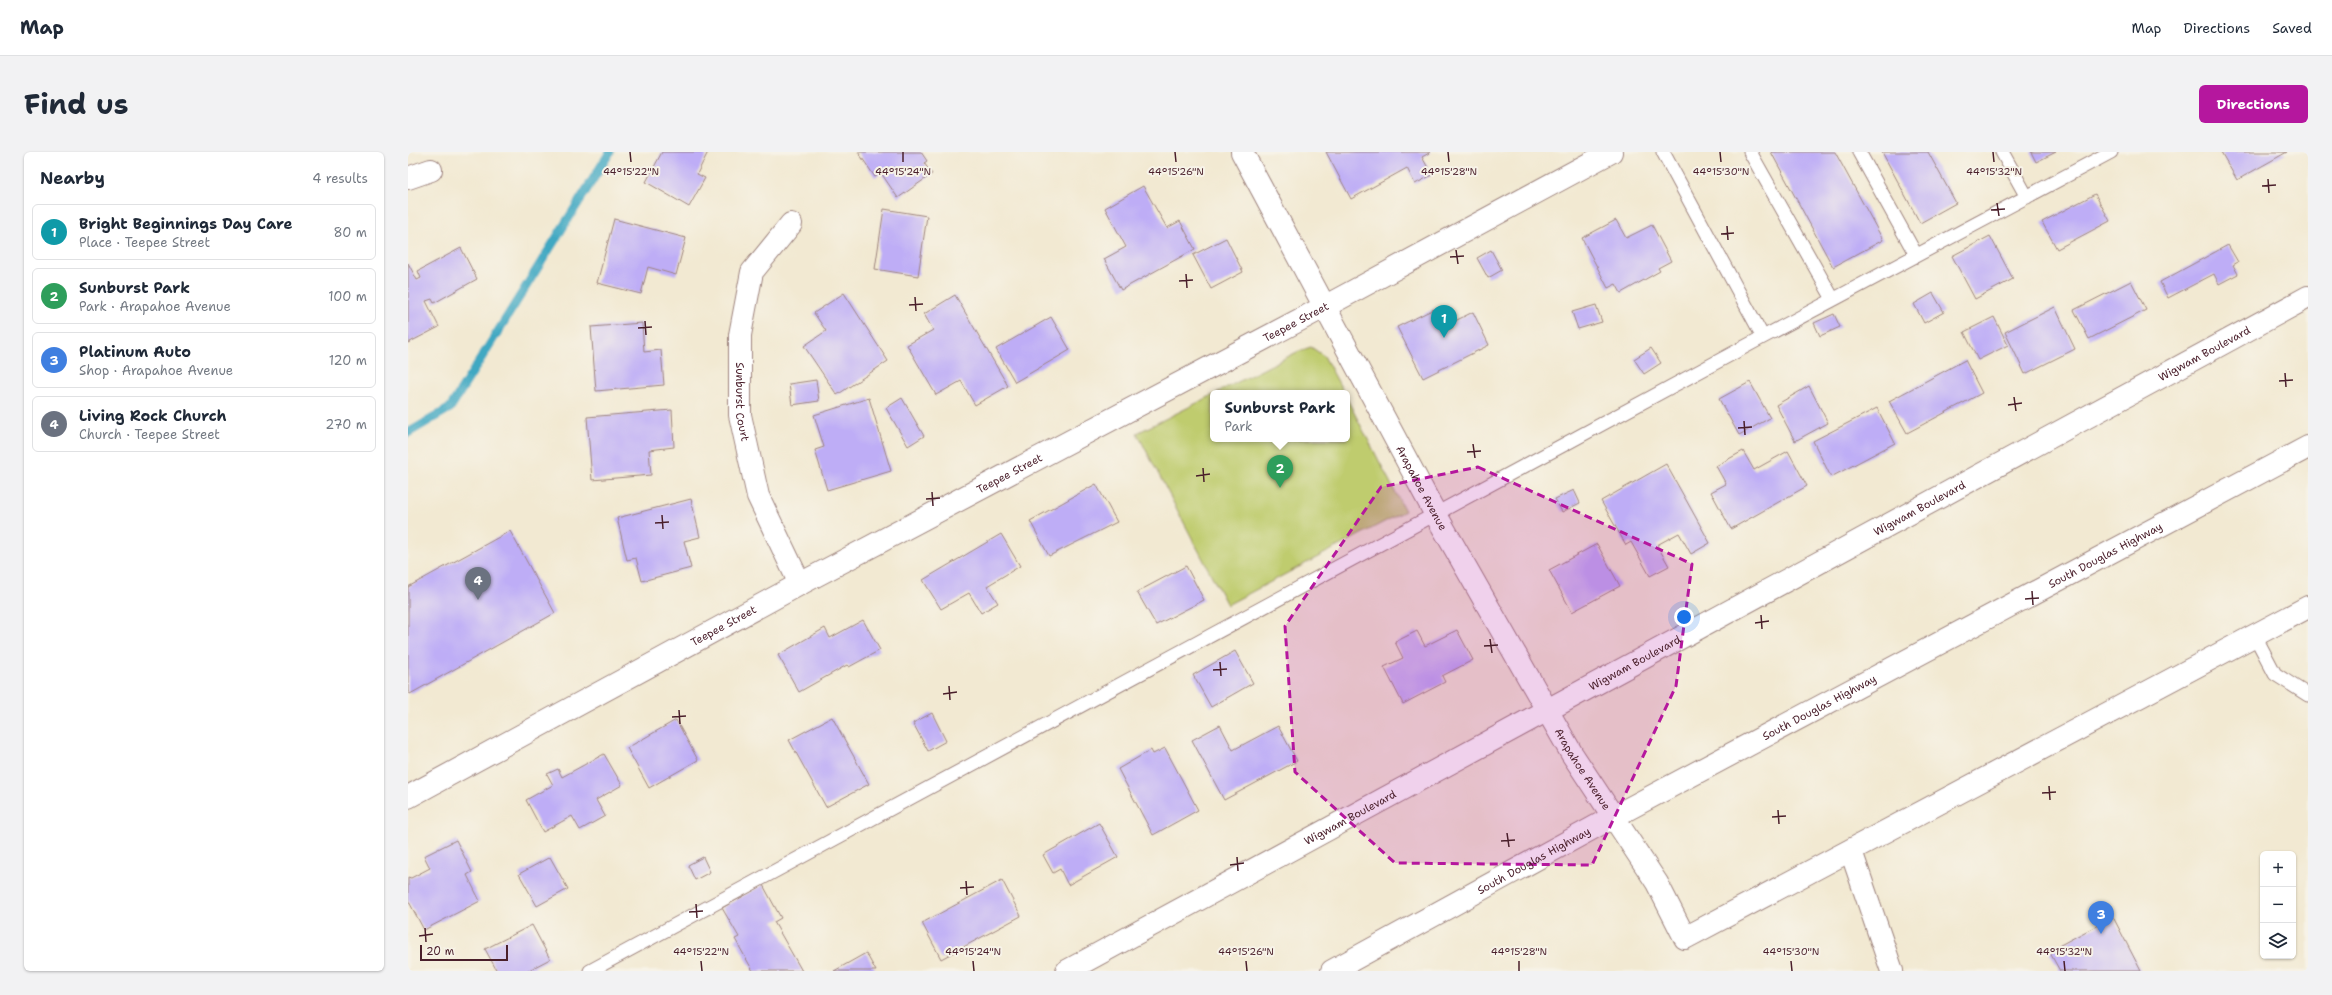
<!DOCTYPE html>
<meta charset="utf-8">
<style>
body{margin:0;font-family:"Shantell Sans",sans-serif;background:#f2f2f3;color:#1f2937}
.controls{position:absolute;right:12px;bottom:12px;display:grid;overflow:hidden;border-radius:6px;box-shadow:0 1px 3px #0004}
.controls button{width:36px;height:36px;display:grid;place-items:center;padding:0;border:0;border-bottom:1px solid #e0e1e3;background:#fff;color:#1f2937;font:20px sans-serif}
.scale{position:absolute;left:12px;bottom:10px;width:88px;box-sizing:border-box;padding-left:4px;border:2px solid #4a1f2b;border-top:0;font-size:11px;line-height:14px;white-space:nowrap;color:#4a1f2b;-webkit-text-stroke:3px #f7f3e8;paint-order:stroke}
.you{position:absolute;left:1276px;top:465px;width:14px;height:14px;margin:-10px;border:3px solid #fff;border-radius:50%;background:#1a73e8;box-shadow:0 0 0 6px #1a73e833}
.badge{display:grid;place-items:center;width:26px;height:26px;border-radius:50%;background:#b5179e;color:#fff;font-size:13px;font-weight:700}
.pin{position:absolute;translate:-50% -33px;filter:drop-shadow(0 1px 2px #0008)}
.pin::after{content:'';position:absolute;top:21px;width:14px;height:12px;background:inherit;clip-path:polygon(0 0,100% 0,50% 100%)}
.popup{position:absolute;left:802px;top:238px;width:140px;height:52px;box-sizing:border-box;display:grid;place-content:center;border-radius:6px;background:#fff;filter:drop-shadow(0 1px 3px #0005);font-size:13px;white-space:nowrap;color:#747a83}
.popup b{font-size:15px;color:#1f2937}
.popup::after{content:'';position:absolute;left:50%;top:100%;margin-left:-8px;border:8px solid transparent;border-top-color:#fff}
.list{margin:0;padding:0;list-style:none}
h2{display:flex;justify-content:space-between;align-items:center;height:52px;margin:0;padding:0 16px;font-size:17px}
h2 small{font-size:13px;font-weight:400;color:#747a83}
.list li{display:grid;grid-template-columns:26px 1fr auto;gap:12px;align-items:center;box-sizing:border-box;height:56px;margin:0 8px 8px;padding:0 8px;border:1px solid #e0e1e3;border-radius:6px}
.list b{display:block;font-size:15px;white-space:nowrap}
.list p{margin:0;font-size:13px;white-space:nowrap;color:#747a83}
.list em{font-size:13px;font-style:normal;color:#747a83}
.icon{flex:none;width:22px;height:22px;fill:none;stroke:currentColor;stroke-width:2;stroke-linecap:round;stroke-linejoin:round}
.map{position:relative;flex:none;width:1900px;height:819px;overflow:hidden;border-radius:6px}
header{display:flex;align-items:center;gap:24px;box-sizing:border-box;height:56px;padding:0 20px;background:#fff;border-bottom:1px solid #e0e1e3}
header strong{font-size:19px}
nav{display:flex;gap:22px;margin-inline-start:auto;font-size:14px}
.intro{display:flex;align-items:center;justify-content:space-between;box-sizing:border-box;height:96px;padding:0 24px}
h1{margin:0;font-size:28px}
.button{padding:10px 18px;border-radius:6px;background:#b5179e;color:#fff;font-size:14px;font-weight:700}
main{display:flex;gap:24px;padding:0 24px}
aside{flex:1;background:#fff;border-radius:6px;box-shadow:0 1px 3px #0004}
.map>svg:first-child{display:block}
.green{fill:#bfcc6e;stroke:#84764c}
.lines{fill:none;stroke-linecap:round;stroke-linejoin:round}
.stream{stroke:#41a8c2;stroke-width:9}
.building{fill:#beadf6}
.service-casing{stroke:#9e847e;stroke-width:15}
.minor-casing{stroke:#9e847e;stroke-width:24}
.trunk-casing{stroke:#9e847e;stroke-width:24}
.service{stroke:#fff;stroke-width:13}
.minor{stroke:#fff;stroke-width:22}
.trunk{stroke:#fff;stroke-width:22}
.marked{fill:#b5179e;fill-opacity:0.2;stroke:#b5179e;stroke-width:3;stroke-dasharray:8 5;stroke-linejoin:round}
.ticks{fill:none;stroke:#4a1f2b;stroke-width:1.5}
.labels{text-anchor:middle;stroke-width:4;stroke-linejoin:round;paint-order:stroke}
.street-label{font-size:11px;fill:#4a1f2b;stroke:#f7f3e8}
.ticks-label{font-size:10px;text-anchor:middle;fill:#4a1f2b;stroke:#f7f3e8;stroke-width:4;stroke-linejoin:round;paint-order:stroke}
</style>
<header>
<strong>Map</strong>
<nav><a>Map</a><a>Directions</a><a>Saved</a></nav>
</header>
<div class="intro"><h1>Find us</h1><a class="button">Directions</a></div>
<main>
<aside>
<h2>Nearby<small>4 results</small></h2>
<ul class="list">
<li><span class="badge" style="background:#0f9aa8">1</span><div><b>Bright Beginnings Day Care</b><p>Place · Teepee Street</p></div><em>80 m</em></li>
<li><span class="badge" style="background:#2e9e5b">2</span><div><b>Sunburst Park</b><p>Park · Arapahoe Avenue</p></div><em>100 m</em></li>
<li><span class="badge" style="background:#3f7fe0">3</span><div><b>Platinum Auto</b><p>Shop · Arapahoe Avenue</p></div><em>120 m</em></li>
<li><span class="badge" style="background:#6b7280">4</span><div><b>Living Rock Church</b><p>Church · Teepee Street</p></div><em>270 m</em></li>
</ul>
</aside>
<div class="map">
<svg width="1900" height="819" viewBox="0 0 1900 819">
<rect width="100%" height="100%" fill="#f7f3e8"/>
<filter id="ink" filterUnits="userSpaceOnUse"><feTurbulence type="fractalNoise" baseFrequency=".025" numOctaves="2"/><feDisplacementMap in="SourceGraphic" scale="8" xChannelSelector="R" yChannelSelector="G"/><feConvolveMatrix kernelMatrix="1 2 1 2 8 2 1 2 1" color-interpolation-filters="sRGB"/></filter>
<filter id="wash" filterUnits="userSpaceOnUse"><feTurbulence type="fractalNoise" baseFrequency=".012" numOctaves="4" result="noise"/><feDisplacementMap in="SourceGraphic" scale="16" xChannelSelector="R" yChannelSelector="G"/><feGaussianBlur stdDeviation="0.9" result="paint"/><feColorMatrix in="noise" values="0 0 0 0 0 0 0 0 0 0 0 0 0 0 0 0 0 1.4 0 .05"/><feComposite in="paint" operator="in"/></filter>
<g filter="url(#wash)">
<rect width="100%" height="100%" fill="#f2e9d2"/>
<path class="green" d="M903,195L916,204L936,241H808L891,199Z
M805,243V287H939V247L997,359L819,453L729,281Z"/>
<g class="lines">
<path class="stream" d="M0,281L42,256L202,0"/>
</g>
<g id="blocks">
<path class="building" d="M254,0H300L289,22L297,26L281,55L238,30Z
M450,0H513L519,9L516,11L524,22L490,46L473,21L467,25Z
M918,0H1023L1014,5L1024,23L1007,32L999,16L943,47Z
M1363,0H1427L1475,88L1425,115Z
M1474,0H1520L1548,51L1512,71Z
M1623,0H1648L1628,10Z
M1813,0H1879L1829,28Z
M735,34L759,76L772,69L787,97L713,138L696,107L718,95L697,56Z
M1687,42L1702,69L1649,97L1634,70Z
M476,57L519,64L510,124L467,117Z
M206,67L278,86L268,123L240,115L233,142L189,131Z
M1208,68L1218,86L1244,73L1263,109L1250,116L1252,119L1213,141L1208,132L1200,136L1174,86Z
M1582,84L1605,127L1567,147L1544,104Z
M818,86L835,120L803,137L785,103Z
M1820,93L1830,110L1825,113L1830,122L1811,132L1806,122L1760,146L1752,130Z
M53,96L69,127L26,151L24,147L18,149L31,175L0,191V111L9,128L13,126L10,119Z
M1083,98L1094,118L1080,126L1069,106Z
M1723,129L1738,158L1681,187L1666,158Z
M436,141L480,209L429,243L396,194L418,179L406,161Z
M1525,141L1536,160L1516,171L1506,152Z
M547,143L600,234L567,253L553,229L528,243L499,193L525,178L516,162Z
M1188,153L1194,170L1170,177L1164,160Z
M1647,155L1667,197L1617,222L1597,180Z
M1026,157L1037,179L1045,175L1043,171L1065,160L1081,193L1015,226L989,175Z
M1426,162L1432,175L1412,184L1406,171Z
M643,165L662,198L607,230L588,197Z
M1586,165L1600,193L1570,208L1556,180Z
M234,171L236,200L253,198L256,233L188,239L183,175Z
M1243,196L1253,211L1236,222L1226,207Z
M1557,208L1574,241L1499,281L1481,249Z
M408,228L411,249L384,253L381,232Z
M1342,230L1362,266L1331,283L1311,247Z
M1401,234L1420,271L1387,289L1368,253Z
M461,246L483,319L419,338L407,298L416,295L406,263Z
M494,246L516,284L500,294L478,256Z
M1469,256L1487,291L1423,325L1405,289Z
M264,258L266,295L241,298L243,323L184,328L179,265Z
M1335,299L1346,318L1380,299L1399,334L1323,377L1303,340L1318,332L1308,314Z
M1258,312L1302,391L1283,402L1271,381L1249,393L1261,414L1242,424L1223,390L1218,393L1193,349Z
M688,332L709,370L641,404L622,369Z
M1166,338L1172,351L1154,360L1147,347Z
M283,347L292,385L276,389L283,416L234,429L228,406L219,408L209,366Z
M102,379L147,461L2,542L0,539V435Z
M593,382L612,414L579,434L590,451L573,461L561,441L533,457L515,428Z
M1189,392L1212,434L1164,460L1141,418Z
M778,414L796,448L748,473L729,440Z
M455,468L472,498L441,515L439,513L391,540L370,503L417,476L422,486Z
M1049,478L1065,508L1034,524L1037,530L995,552L976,515L995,506L987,490L1009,479L1017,494Z
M827,499L845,531L803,555L785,523Z
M524,561L538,589L520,599L505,571Z
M424,565L461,632L418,655L381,588Z
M268,568L290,608L241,636L219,596Z
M812,573L825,598L870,574L889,609L816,648L784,588Z
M757,596L790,658L745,683L710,617L743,598L745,602Z
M196,602L214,633L188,648L197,664L172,678L164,664L135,680L118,648L145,633L139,622L150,617L154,625Z
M691,671L710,705L660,733L652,717L645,721L635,703Z
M48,688L64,720L59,723L72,749L16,778L0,748V725L3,726L22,716L16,704Z
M142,705L160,737L129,754L111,722Z
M295,705L302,720L287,728L280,713Z
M594,728L613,764L533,807L514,771Z
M355,733L373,766L366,770L394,819H345L327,787L331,785L314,756Z
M1705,765L1733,819H1652L1641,799Z
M124,773L142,807L119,819H89L77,797Z
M458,801L468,819H426Z"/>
</g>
</g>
<g filter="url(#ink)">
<use href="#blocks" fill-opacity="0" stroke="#9e847e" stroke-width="1"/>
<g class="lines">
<g class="service-casing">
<path id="service" d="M1255,0L1355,185
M1342,0L1425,147
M1451,0L1508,103
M1594,0L1619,45
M1847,484L1867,522L1900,543
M182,819L1355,185L1703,0"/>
</g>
<g class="minor-casing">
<g id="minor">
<path id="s1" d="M834,0L1028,363L1164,602L1249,731L1277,786L1900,455"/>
<path d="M0,26L23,18"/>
<path id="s2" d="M383,72L344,120L332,183V263L350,344L392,432"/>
<path id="s3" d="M0,645L392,432L916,155L1203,0"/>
<path d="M1443,699L1484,819"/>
<path id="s4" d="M659,819L1900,145"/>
</g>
</g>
<g class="trunk-casing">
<g id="trunk">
<path id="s5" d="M924,819L1205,665L1900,295"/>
</g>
</g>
<use href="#service" class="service"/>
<use href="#minor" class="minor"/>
<use href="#trunk" class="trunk"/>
</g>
</g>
<path class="marked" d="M1070,315L1284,412L1268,534L1184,713L987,711L887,620L877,474L973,335Z"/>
<path class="ticks" d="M222,0L223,10M495,0V10M767,0L768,10M1040,0L1041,10M1312,0L1313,10M1585,0L1586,10M1860,27L1861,41M1854,34L1868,33M1589,51L1591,64M1583,58L1597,57M1319,74L1320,88M1313,82L1326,81M1048,98L1050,112M1042,105L1056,104M778,122L779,136M771,129L785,128M507,145L508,159M501,153L515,152M237,169L238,183M230,176L244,175M1877,221L1878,235M1871,229L1885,228M1606,245L1608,259M1600,253L1614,251M1336,269L1337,283M1330,276L1344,275M1065,292L1067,306M1059,300L1073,299M795,316L796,330M788,324L802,322M524,340L525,354M518,347L532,346M254,363L255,377M247,371L261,370M1624,439L1625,453M1617,447L1631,446M1353,463L1354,477M1347,471L1361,469M1082,487L1084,501M1076,494L1090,493M812,510L813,524M805,518L819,517M541,534L542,548M535,542L549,540M271,558L272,572M264,565L278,564M1641,634L1642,648M1634,641L1648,640M1370,658L1371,672M1364,665L1378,664M1099,681L1101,695M1093,689L1107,688M829,705L830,719M822,713L836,711M558,729L559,743M552,736L566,735M288,752L289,766M281,760L295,759M17,776L18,790M11,784L25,782M293,809L294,819M565,809L566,819M838,809L839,819M1111,809V819M1383,809L1384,819M1656,809L1657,819"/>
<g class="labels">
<g class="street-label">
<text dy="4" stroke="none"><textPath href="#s3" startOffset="1007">Teepee Street</textPath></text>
<text dy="4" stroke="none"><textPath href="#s4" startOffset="1294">Wigwam Boulevard</textPath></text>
<text dy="4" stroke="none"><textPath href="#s2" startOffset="193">Sunburst Court</textPath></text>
<text dy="4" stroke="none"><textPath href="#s3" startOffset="683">Teepee Street</textPath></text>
<text dy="4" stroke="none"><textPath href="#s1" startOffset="381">Arapahoe Avenue</textPath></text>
<text dy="4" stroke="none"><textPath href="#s4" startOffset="970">Wigwam Boulevard</textPath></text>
<text dy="4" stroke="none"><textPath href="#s5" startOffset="878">South Douglas Highway</textPath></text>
<text dy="4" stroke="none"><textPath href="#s3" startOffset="359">Teepee Street</textPath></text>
<text dy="4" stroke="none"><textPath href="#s4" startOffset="646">Wigwam Boulevard</textPath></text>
<text dy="4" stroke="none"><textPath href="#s5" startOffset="554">South Douglas Highway</textPath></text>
<text dy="4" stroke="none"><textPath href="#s1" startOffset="705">Arapahoe Avenue</textPath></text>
<text dy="4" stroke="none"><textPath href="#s4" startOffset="322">Wigwam Boulevard</textPath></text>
<text dy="4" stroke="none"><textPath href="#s5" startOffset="230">South Douglas Highway</textPath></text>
</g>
</g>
<g class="ticks-label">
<text x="223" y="23">44°15'22"N</text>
<text x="495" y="23">44°15'24"N</text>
<text x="768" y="23">44°15'26"N</text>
<text x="1041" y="23">44°15'28"N</text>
<text x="1313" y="23">44°15'30"N</text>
<text x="1586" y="23">44°15'32"N</text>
<text x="293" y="803">44°15'22"N</text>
<text x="565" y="803">44°15'24"N</text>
<text x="838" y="803">44°15'26"N</text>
<text x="1111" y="803">44°15'28"N</text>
<text x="1383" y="803">44°15'30"N</text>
<text x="1656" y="803">44°15'32"N</text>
</g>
</svg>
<div class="controls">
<button>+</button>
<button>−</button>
<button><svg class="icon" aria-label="layers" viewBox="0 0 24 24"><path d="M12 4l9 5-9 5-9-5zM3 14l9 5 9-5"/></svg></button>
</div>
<div class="scale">20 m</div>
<div class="you"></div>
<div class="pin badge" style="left:1036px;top:186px;background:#0f9aa8">1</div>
<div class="pin badge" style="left:872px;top:336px;background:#2e9e5b">2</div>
<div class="popup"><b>Sunburst Park</b>Park</div>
<div class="pin badge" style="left:1693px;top:782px;background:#3f7fe0">3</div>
<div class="pin badge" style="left:70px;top:448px;background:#6b7280">4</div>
</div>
</main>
